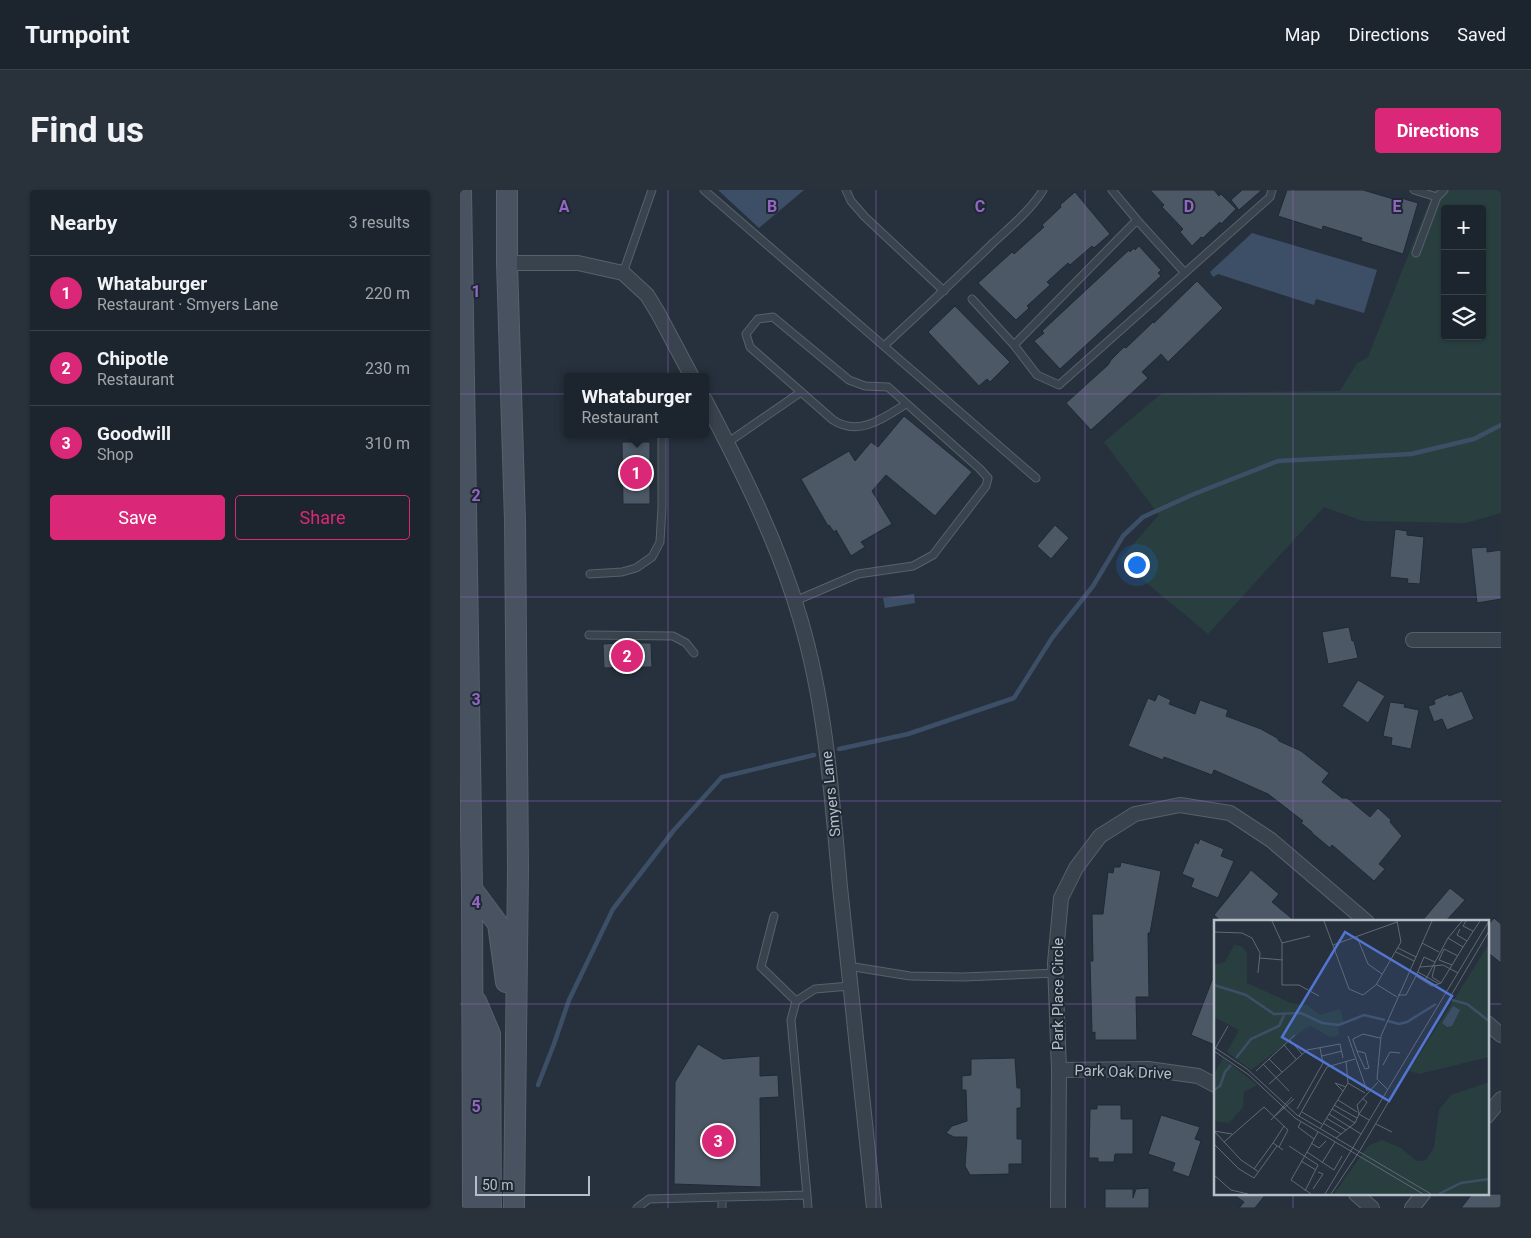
<!DOCTYPE html>
<meta charset="utf-8">
<style>
body{margin:0;font-family:Roboto,sans-serif;background:#29313a;color:#f1f3f6}
.controls{position:absolute;right:15px;top:15px;display:grid;overflow:hidden;border-radius:5px;box-shadow:0 1px 4px #0004}
.controls button{width:45px;height:45px;display:grid;place-items:center;padding:0;border:0;border-bottom:1px solid #3a424a;background:#1c252e;color:#f1f3f6;font:25px sans-serif}
.scale{position:absolute;left:15px;bottom:12px;width:115px;box-sizing:border-box;padding-left:5px;border:2px solid #b6bec8;border-top:0;font-size:14px;line-height:18px;white-space:nowrap;color:#b6bec8;-webkit-text-stroke:4px #1e2833;paint-order:stroke}
.you{position:absolute;left:676px;top:374px;width:18px;height:18px;margin:-12px;border:4px solid #fff;border-radius:50%;background:#1a73e8;box-shadow:0 0 0 8px #1a73e833}
.badge{display:grid;place-items:center;width:32px;height:32px;border-radius:50%;background:#db2777;color:#fff;font-size:16px;font-weight:700}
.pin{position:absolute;translate:-50% -50%;border:2px solid #fff;box-shadow:0 1px 5px #0006}
.popup{position:absolute;left:104px;top:183px;width:145px;height:65px;box-sizing:border-box;display:grid;place-content:center;border-radius:5px;background:#1c252e;filter:drop-shadow(0 1px 4px #0005);font-size:16px;white-space:nowrap;color:#a0a5aa}
.popup b{font-size:19px;color:#f1f3f6}
.popup::after{content:'';position:absolute;left:50%;top:100%;margin-left:-10px;border:10px solid transparent;border-top-color:#1c252e}
.list{margin:0;padding:0;list-style:none}
h2{display:flex;justify-content:space-between;align-items:center;height:65px;margin:0;padding:0 20px;font-size:21px}
h2 small{font-size:16px;font-weight:400;color:#a0a5aa}
.list li{display:grid;grid-template-columns:32px 1fr auto;gap:15px;align-items:center;box-sizing:border-box;height:75px;padding:0 20px;border-top:1px solid #3a424a}
.list b{display:block;font-size:19px;white-space:nowrap}
.list p{margin:0;font-size:16px;white-space:nowrap;color:#a0a5aa}
.list em{font-size:16px;font-style:normal;color:#a0a5aa}
.actions{display:flex;gap:10px;padding:15px 20px}
.actions a{flex:1;padding:11px 0;border:1px solid #db2777;border-radius:5px;text-align:center;font-size:18px;color:#db2777}
.actions .main{background:#db2777;color:#fff}
.icon{flex:none;width:28px;height:28px;fill:none;stroke:currentColor;stroke-width:2;stroke-linecap:round;stroke-linejoin:round}
.map{position:relative;flex:none;width:1041px;height:1018px;overflow:hidden;border-radius:5px}
header{display:flex;align-items:center;gap:30px;box-sizing:border-box;height:70px;padding:0 25px;background:#1c252e;border-bottom:1px solid #3a424a}
header strong{font-size:24px}
nav{display:flex;gap:28px;margin-inline-start:auto;font-size:18px}
.intro{display:flex;align-items:center;justify-content:space-between;box-sizing:border-box;height:120px;padding:0 30px}
h1{margin:0;font-size:35px}
.button{padding:12px 22px;border-radius:5px;background:#db2777;color:#fff;font-size:18px;font-weight:700}
main{display:flex;gap:30px;padding:0 30px}
aside{flex:1;background:#1c252e;border-radius:5px;box-shadow:0 1px 4px #0004}
.map>svg:first-child{display:block}
.green{fill:#293f3f;fill-rule:evenodd}
.water{fill:#3c4f66}
.lines{fill:none;stroke-linecap:round;stroke-linejoin:round}
.stream{stroke:#3c4f66;stroke-width:4.5}
.building{fill:#4c5866;stroke:#202a35}
.service-casing{stroke:#57616b;stroke-width:9}
.minor-casing{stroke:#57616b;stroke-width:16}
.secondary-casing{stroke:#57616b;stroke-width:22}
.service{stroke:#39434e;stroke-width:7}
.minor{stroke:#39434e;stroke-width:14}
.secondary{stroke:#485260;stroke-width:20}
.grid{fill:none;stroke:#9366c3;stroke-width:1;stroke-opacity:0.55}
.labels{text-anchor:middle;stroke-width:4;stroke-linejoin:round;paint-order:stroke}
.street-label{font-size:15px;fill:#b6bec8;stroke:#1e2833}
.inset-river{fill:none;stroke:#3c4f66;stroke-width:2.5}
.inset-road{fill:none;stroke:#606975;stroke-width:1}
.view{fill:#5375d2;fill-opacity:0.15;stroke:#5375d2;stroke-width:2.5}
.inset-edge{fill:none;stroke:#b6bec8;stroke-width:2.5}
.grid-label{font-size:16px;text-anchor:middle;font-weight:bold;fill:#9366c3;stroke:#1e2833;stroke-width:4;stroke-linejoin:round;paint-order:stroke}
</style>
<header>
<strong>Turnpoint</strong>
<nav><a>Map</a><a>Directions</a><a>Saved</a></nav>
</header>
<div class="intro"><h1>Find us</h1><a class="button">Directions</a></div>
<main>
<aside>
<h2>Nearby<small>3 results</small></h2>
<ul class="list">
<li><span class="badge">1</span><div><b>Whataburger</b><p>Restaurant · Smyers Lane</p></div><em>220 m</em></li>
<li><span class="badge">2</span><div><b>Chipotle</b><p>Restaurant</p></div><em>230 m</em></li>
<li><span class="badge">3</span><div><b>Goodwill</b><p>Shop</p></div><em>310 m</em></li>
</ul>
<div class="actions"><a class="main">Save</a><a>Share</a></div>
</aside>
<div class="map">
<svg width="1041" height="1018" viewBox="0 0 1041 1018">
<rect width="100%" height="100%" fill="#26313d"/>
<path class="green" d="M974,0H1041V323L1006,333L903,331L864,317L748,444L659,370L699,325L644,252L702,203L880,201L897,173L908,167ZM985,19H1022V146H985Z"/>
<path class="water" d="M258,0H344L299,38Z
M792,43L917,80L904,123L856,109L854,115L758,84L753,87L750,82Z
M454,404L455,413L425,418L423,408Z"/>
<g class="lines">
<path class="stream" d="M379,559L448,544L554,508L592,448L633,396L663,346L683,327L734,304L818,271L951,264L1014,249L1041,235
M78,895L94,854L109,810L153,719L214,640L262,587L354,565"/>
</g>
<path class="building" d="M690,0H754L759,6L761,4L776,19L761,34L760,32L746,45L743,48L741,47L732,56L720,42L723,39L702,17L704,15Z
M782,0H802L779,20L771,10Z
M827,0H903L940,11L941,8L958,13L943,64L901,51L902,48L863,36L862,40L818,26Z
M615,2L650,44L634,58L632,56L610,75L608,73L587,92L590,95L567,116L569,118L556,130L518,93L552,62L554,64L584,37L582,35L601,17L600,15Z
M679,56L701,80L698,83L701,86L600,179L574,151L584,143L582,141L669,60L670,62L674,58L675,60Z
M737,91L763,118L708,172L701,164L682,182L688,188L631,240L606,213L648,175L651,170L664,157L666,158L693,132L694,133Z
M495,116L550,172L530,192L527,189L519,196L468,142Z
M444,226L512,282L475,326L426,285L412,301L432,334L401,352L405,357L391,366L376,340L374,342L369,335L368,336L341,289L389,261L395,271L411,252L418,257Z
M162,252H190V314H163Z
M595,335L609,348L591,369L577,356Z
M935,339L947,341V345L964,347L960,394L947,393L948,389L930,387Z
M1027,357V362L1041,360V409L1017,413L1011,358Z
M889,437L892,451H894L898,468L868,474L862,442Z
M160,453H191L192,477L144,478L143,454Z
M898,490L925,506L908,533L882,516Z
M1002,501L1014,529L987,540L982,529L974,532L968,516L975,514L974,510L988,504L989,506Z
M698,504L711,510L709,514L735,524L740,510L768,520L766,526L801,539L817,548L819,551L841,561L869,583L862,592L882,608H887L910,627L918,618L931,630L930,632L942,646L919,674L925,679L914,691L872,655L870,658L852,643V642L841,633L843,631L808,604L754,580L752,585L704,567L703,570L668,556L688,508L695,511Z
M930,512L945,514L944,517L959,520L951,559L931,555L932,548L923,546Z
M740,649L764,659L761,666L774,671L758,708L731,697L734,689L722,684L735,652L738,654Z
M661,672L701,681L690,743H688L689,807H676L677,850H635V842L632,843L630,771H633L632,724H643L648,682L653,683L654,677H660Z
M791,680L819,704L812,712L836,732H762L754,725Z
M990,698L1005,710L985,732H961Z
M1034,728L1041,734V773L1027,762V736Z
M754,785H755V855L731,845Z
M238,854L263,869L300,866V886L318,885L319,907L300,908L301,997L214,994L215,892Z
M555,868L557,898H561V918H557V949H562V974H549V984L510,985L505,976L507,947H494L486,943L492,936L507,931L506,900H502V886L511,885V869Z
M637,915H661V929H673V964H655L654,972H638V968H629L630,919H637Z
M701,925L740,937L735,949L741,951L729,987L712,981L715,973L688,964Z
M689,998V1018H645V999H673V1008L676,999Z
M773,1004H806L795,1018H779L784,1012Z
M1012,1004H1041V1018H1001Z"/>
<g class="lines">
<g class="service-casing">
<path id="service" d="M244,0L576,288
M386,0L391,11L405,27L484,101
M652,0L677,30L725,83
M954,0L977,7
M956,63L977,7L984,0
M163,83L192,0
M512,109L554,155L577,185L599,195L810,7L812,0
M554,155L677,30
M424,156C461,122 497,88 533,53C550,37 571,20 583,0
M267,253L341,202
M130,384L162,382L176,378L192,367L200,352L202,317V244
M335,411L398,384L453,376L473,365L526,296L528,288L520,279L428,197L405,196L389,190L313,127L298,129L286,144L290,157L373,230C399,247 424,228 446,214
M129,445L213,446L226,453L234,463
M314,726L301,777L336,811
M388,776L450,786L503,787L596,783
M347,1005L348,1018
M262,1007V1018
M177,1018L189,1009L347,1005L331,830L336,811L355,799L390,796"/>
</g>
<g class="minor-casing">
<path id="minor" d="M47,73H118L163,83L187,105L198,123L232,187
M245,210C282,281 318,352 340,428C366,515 372,608 380,697C391,804 402,911 414,1018
M953,450H1041
M1027,833L1041,845
M599,880L688,879L738,886L755,895
M1027,926L1041,909
M896,1004L912,1018
M598,1018L599,880L595,773L601,708L616,678L640,646L675,624L720,615L770,623L811,650L907,732
M952,1018L963,1004"/>
</g>
<g class="secondary-casing">
<path id="secondary" d="M1,0L12,699L13,1018
M47,0V73L55,331L58,679L54,1018
M12,699L38,734L46,792
M16,811L30,844L31,1018"/>
</g>
<use href="#service" class="service"/>
<use href="#minor" class="minor"/>
<use href="#secondary" class="secondary"/>
</g>
<path class="grid" d="M208,0V1018M416,0V1018M625,0V1018M833,0V732M0,204H1041M0,407H1041M0,611H1041M0,814H755M1027,814H1041M833,1004V1018"/>
<g class="labels">
<g class="street-label">
<text transform="translate(371 604) rotate(-96)" y="5">Smyers Lane</text>
<text transform="translate(598 804) rotate(-90)" y="5">Park Place Circle</text>
<text transform="translate(663 882) rotate(2)" y="5">Park Oak Drive</text>
</g>
</g>
<g transform="translate(754 730)">
<rect width="275" height="275" fill="#26313d"/>
<path d="M275,24V137L205,154L195,151ZM20,25L28,26L33,33V63L77,83L93,85L106,95L126,89L130,102L124,105L125,115L116,117L97,106L92,108L37,150L13,132L25,110L0,97V45L11,42ZM9,138L43,165L30,172L29,187L15,203L0,201V154ZM275,162V274H120L154,226L168,220L187,228L203,241L212,240L220,227L225,190L237,175Z" fill="#293f3f"/>
<path d="M239,86L246,90L238,106L233,107L228,103Z" fill="#3c4f66"/>
<path class="inset-river" d="M0,65L32,75L60,94L87,93L108,103L125,105L150,95L171,100M238,80L253,84L275,101M174,101L185,104L193,102L222,84M22,138L37,119L65,106L70,95M0,170L6,166L11,152L17,145M225,274L247,263L275,259"/>
<path class="inset-road" d="M58,1L68,23V65H85L105,76M110,1L135,69L149,75L162,65L187,22L183,1M252,1L249,6L259,11M246,9L243,15L253,21M0,12L28,13L38,18L46,33L44,53M143,17L154,44L168,54M68,23L96,16M208,23L225,32M119,25L183,2M249,27L266,1M184,28L202,37M230,29L225,40L238,45M230,29L244,36M182,32L200,41M46,38L69,40M221,46L218,57L227,63M206,47L229,45L244,53M204,52L213,57L210,61M202,56L210,37L221,42M162,64L183,77M225,64L213,57L234,18L248,1M184,75H192L202,56L218,66L227,63L249,27L234,18M134,116L153,171M76,120L88,134M70,125L82,139M0,127L33,149L83,195L217,274M1,129L14,106M0,131L35,155L81,198L209,274M143,131L151,133L155,148L151,149L144,134L139,120V119L149,114L166,118M108,136L128,131M55,139L68,152M132,141L134,163M49,144L75,171M169,145L176,132L186,133M42,151L81,115M55,164L93,130L126,124L129,138M174,170L163,159L167,116L218,1M129,171L121,163L132,167M148,178L153,182L145,194L155,200M124,180L143,192M120,185L143,198M83,189L109,143L106,128M118,189L141,203M88,192L108,204M115,194L147,214M61,196L80,179M85,196L113,147L141,139M112,198L132,210M57,200L78,177M87,202L84,207L100,219M109,203L127,214M162,204L178,212M106,209L134,163L151,173M0,211L27,240L45,252M0,211L18,214M104,212L93,232L120,250L128,236M122,218L141,203L145,194L143,185L164,162M10,222L50,187L74,210L65,227M97,223L105,228L112,221M0,224L25,249L40,258L63,226M75,226L104,245M69,230L59,223L70,206M93,232L77,260L97,274M87,241L102,250M108,243L121,222M40,249L59,223M0,255L17,270M99,269L109,254L104,252M17,270L34,274M91,271L104,245M111,274L275,1M117,274L145,232L275,11"/>
<path class="view" d="M131,12L238,76L175,181L68,117Z"/>
<rect width="275" height="275" class="inset-edge"/>
</g>
<g class="grid-label">
<text x="104" y="22">A</text>
<text x="312" y="22">B</text>
<text x="520" y="22">C</text>
<text x="729" y="22">D</text>
<text x="937" y="22">E</text>
<text x="16" y="107">1</text>
<text x="16" y="311">2</text>
<text x="16" y="515">3</text>
<text x="16" y="718">4</text>
<text x="16" y="922">5</text>
</g>
</svg>
<div class="controls">
<button>+</button>
<button>−</button>
<button><svg class="icon" aria-label="layers" viewBox="0 0 24 24"><path d="M12 4l9 5-9 5-9-5zM3 14l9 5 9-5"/></svg></button>
</div>
<div class="scale">50 m</div>
<div class="you"></div>
<div class="pin badge" style="left:176px;top:283px">1</div>
<div class="popup"><b>Whataburger</b>Restaurant</div>
<div class="pin badge" style="left:167px;top:466px">2</div>
<div class="pin badge" style="left:258px;top:951px">3</div>
</div>
</main>
